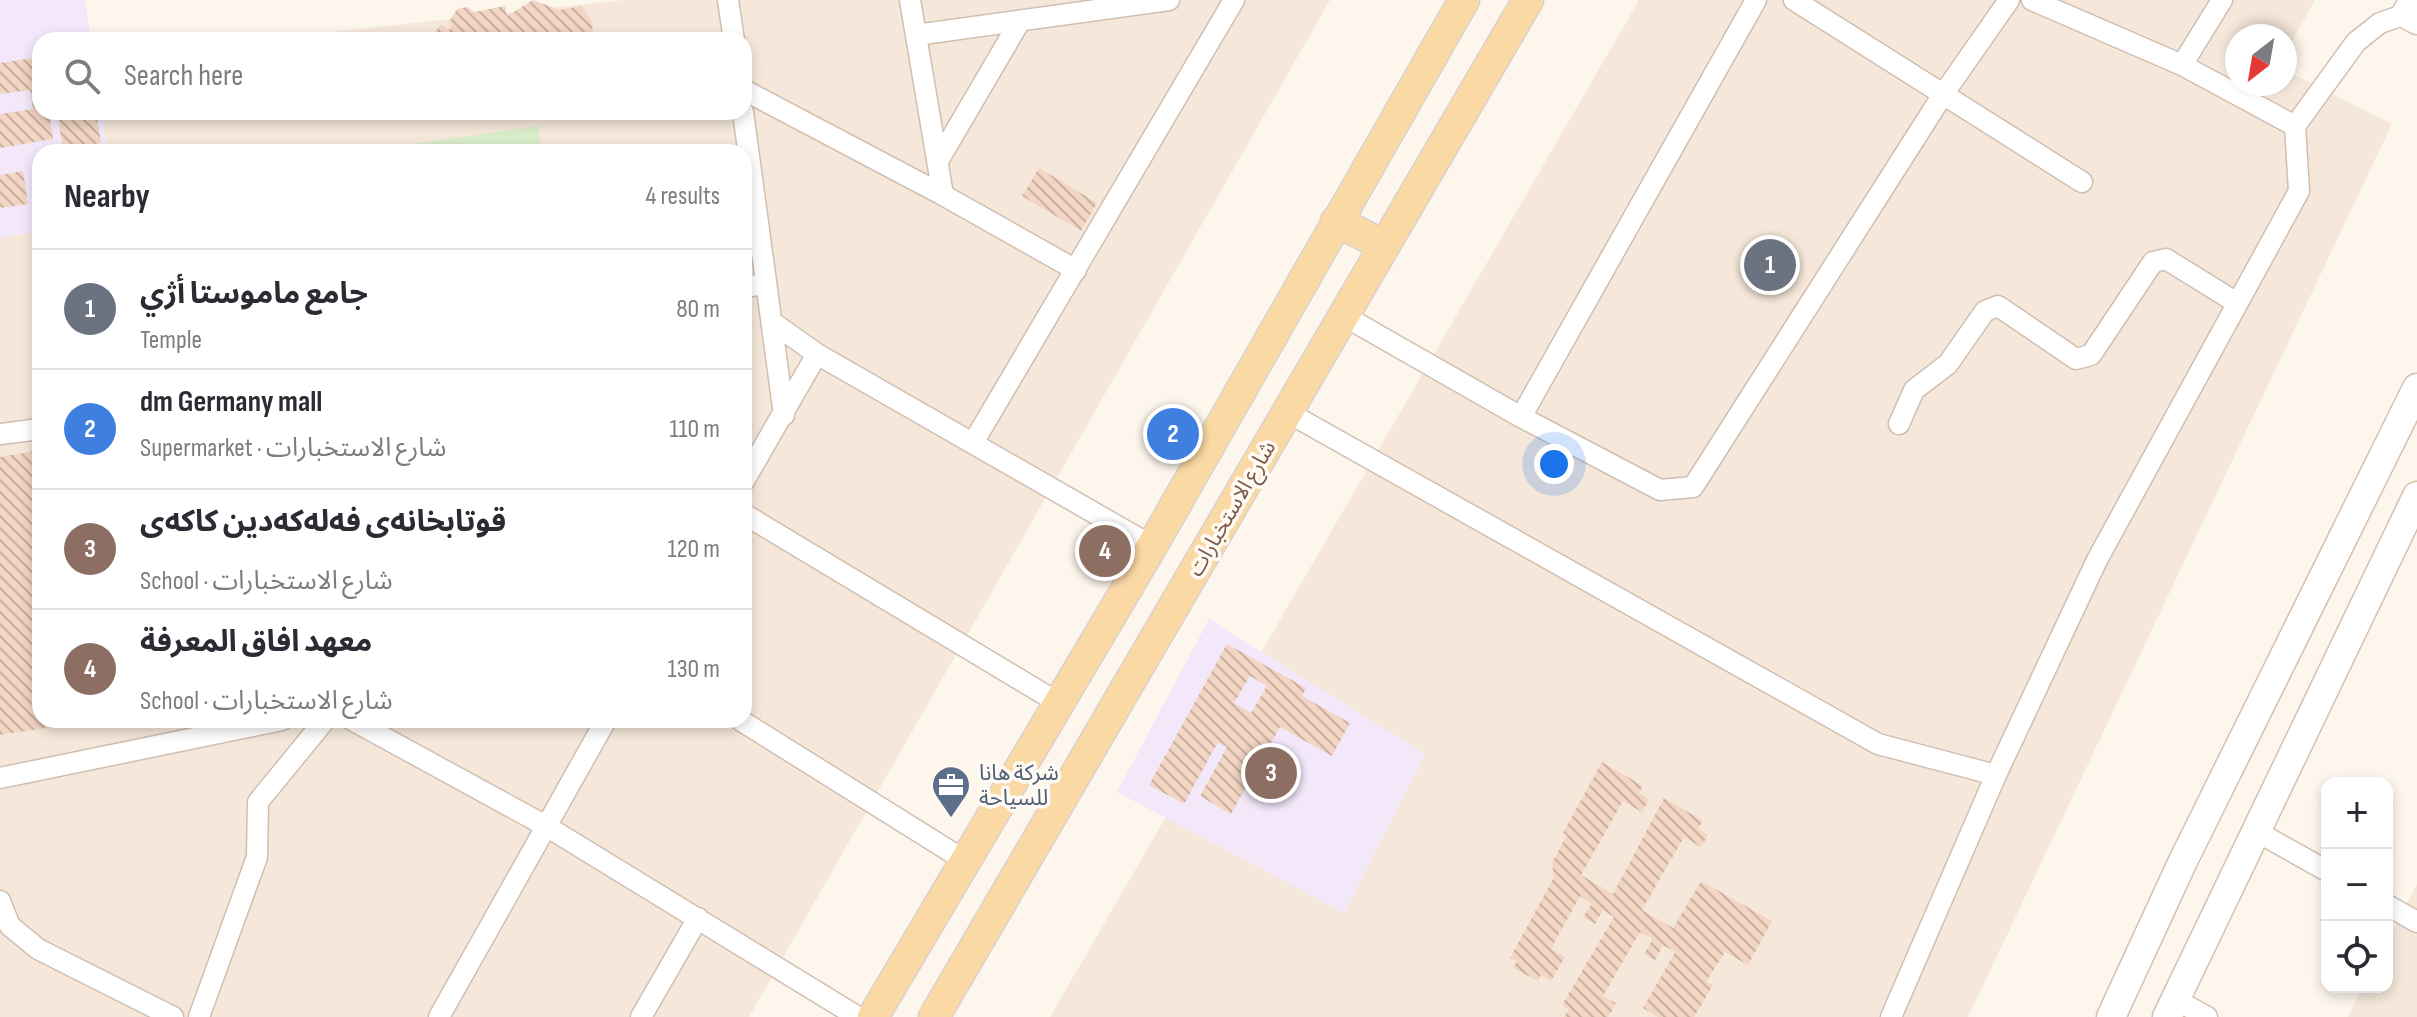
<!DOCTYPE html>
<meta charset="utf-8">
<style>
body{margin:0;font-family:"Sofia Sans Condensed","Noto Sans Arabic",sans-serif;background:#f7f7f7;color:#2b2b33}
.controls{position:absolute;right:24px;bottom:24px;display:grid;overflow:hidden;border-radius:16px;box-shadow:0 4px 12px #0003}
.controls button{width:72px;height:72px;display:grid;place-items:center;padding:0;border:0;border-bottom:2px solid #e1e1e2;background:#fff;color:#2b2b33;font:40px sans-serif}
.compass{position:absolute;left:2225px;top:24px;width:72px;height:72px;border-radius:50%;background:#fff;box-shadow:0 4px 12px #0003;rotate:211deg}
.you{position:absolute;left:1554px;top:464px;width:28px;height:28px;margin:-20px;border:6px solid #fff;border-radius:50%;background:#1a73e8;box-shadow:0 0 0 12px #1a73e833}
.badge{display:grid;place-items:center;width:52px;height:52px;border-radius:50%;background:#db2777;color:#fff;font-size:26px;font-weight:700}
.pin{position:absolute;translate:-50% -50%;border:4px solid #fff;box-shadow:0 2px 8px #0006}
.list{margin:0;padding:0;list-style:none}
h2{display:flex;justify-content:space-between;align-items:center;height:104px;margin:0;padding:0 32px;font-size:34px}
h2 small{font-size:26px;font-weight:400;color:#7c7c81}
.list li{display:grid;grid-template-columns:52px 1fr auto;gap:24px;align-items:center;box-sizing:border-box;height:120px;padding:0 32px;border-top:2px solid #e1e1e2}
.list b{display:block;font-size:30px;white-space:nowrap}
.list p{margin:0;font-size:26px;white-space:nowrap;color:#7c7c81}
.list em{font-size:26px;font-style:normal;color:#7c7c81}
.icon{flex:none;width:44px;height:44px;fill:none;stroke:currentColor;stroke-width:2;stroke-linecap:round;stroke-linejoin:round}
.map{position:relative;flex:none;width:2417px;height:1017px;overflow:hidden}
.search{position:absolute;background:#fff;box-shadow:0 4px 12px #0003;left:32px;top:32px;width:720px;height:88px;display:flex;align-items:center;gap:20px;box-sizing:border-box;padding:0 28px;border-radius:24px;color:#7c7c81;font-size:30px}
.panel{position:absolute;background:#fff;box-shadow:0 4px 12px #0003;left:32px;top:144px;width:720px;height:584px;border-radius:24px}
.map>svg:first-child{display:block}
.residential{fill:#f5e8da;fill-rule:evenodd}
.education{fill:#f3e8fa}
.garden{fill:#d8ecc9}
.building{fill:url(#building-back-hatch);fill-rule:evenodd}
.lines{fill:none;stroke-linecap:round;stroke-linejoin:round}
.street-casing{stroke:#d1beb0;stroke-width:23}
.secondary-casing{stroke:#d6c0b0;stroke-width:31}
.primary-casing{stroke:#dad1cd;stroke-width:33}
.street{stroke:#fff;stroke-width:20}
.secondary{stroke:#fff;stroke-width:28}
.primary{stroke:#fbd9a5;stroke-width:30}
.labels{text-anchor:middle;stroke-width:7;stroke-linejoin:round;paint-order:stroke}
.street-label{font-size:22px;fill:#7a5c4d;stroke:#fffaf3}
.service-label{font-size:22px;fill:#4e5e75;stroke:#fffaf3;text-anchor:start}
</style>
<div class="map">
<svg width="2417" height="1017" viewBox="0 0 2417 1017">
<defs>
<pattern id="building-back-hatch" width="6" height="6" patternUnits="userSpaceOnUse" patternTransform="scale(2)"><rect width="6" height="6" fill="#f3d5c3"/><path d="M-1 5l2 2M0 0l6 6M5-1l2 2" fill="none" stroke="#cab0a1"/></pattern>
</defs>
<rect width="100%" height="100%" fill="#fdf6ec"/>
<path class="residential" d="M624,0H1330L749,1017H0V52L40,112H744V40H258ZM40,152H744V720H40Z
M1639,0H2315L2285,54V36H2237V84H2285V70L2392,124L1968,1017H1050Z
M2417,884V1017H2348L2363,987H2387V942Z"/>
<path class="education" d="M0,0H85L91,40H40V112H102L108,152H40V231L0,238Z
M1209,619L1425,754L1344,913L1117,792Z"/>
<path class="garden" d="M538,126L542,152L371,150Z"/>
<path class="building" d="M533,0L559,10L581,6L592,21L593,40H438L441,36L435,32L441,24L449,30L452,26L448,24L457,9L467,7L474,12L505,6L507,16Z
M39,57L40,112H49L53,139L0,148V114L33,109L30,90L0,94V63Z
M57,112H96L101,143L63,149Z
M1039,168L1097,203L1081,231L1022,196Z
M23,171L28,204L0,208V175Z
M40,450V720L84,722L0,735V457Z
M1227,644L1306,688L1302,696L1350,723L1332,756L1280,727L1231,814L1200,796L1227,747L1218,742L1184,804L1149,785ZM1250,676L1267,686L1251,713L1234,703Z
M1602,762L1643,786L1639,793L1649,799L1642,812L1623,801L1581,875L1613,894L1664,798L1703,821L1698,829L1708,835L1701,847L1684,837L1642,910L1673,928L1701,881L1772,921L1748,965L1725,952L1706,982L1713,985L1694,1017H1658L1643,1008L1675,952L1663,945L1655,960L1644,954L1653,939L1640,932L1603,996L1616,1003L1608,1017H1564L1569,1009L1562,1005L1614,917L1603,910L1595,924L1583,917L1592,904L1580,896L1551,949L1565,957L1551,981L1541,975L1538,981L1513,968L1517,961L1510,958L1554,877L1552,863L1567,835L1563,833Z"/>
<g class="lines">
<g class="street-casing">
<path id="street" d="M728,0L734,40
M910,0L943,195
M1794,0L2082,182
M2032,0L2182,65L2295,126
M916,35L1169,0
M2182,65L2222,0
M744,90L943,195L1076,270
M743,112L784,415
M938,161L1020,21
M744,287L766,284
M1346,317L1521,417L1660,490L1693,487L1942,96L2009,0
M772,322L817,354L1152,546
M1287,412L1878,744L1996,775
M1521,417L1756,0
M1899,424L1914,390L1948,364L1985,311L1998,306L2076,359L2091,355L2153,262L2166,259L2237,303
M0,434L40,429
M973,443L1234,0
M744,481L817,354
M744,514L1057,702
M352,720L546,826L858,1017
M740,720L964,860
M0,778L282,720
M2254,830L2327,871
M0,901L10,926L38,949L173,1017
M2387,905L2417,922
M2175,999L2207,1017
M199,1017L257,857L258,802L325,720
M439,1017L606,720
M641,1017L698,918
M1891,1017L1996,775L2097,560L2299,191L2295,126L2356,42L2380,23L2406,14"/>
</g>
<g class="secondary-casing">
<path id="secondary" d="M2414,0L2406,14L2417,20
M2111,1017L2183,861L2417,388
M2167,1017L2417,496"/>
</g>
<g class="primary-casing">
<path id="primary" d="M1336,221L1383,245
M873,1017L1152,546L1464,0
M934,1017L1528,0"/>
</g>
<use href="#street" class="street"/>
<use href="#secondary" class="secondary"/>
<use href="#primary" class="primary"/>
</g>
<defs>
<g id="office-pin" transform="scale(2)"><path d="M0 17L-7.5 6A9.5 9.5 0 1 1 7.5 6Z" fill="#5c6f8a" stroke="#fffaf3"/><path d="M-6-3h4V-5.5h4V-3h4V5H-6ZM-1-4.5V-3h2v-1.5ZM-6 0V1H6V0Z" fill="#fff"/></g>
</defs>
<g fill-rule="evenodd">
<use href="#office-pin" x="951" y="785"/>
</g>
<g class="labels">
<g class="street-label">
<text transform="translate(1231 508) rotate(-60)" y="8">شارع الاستخبارات</text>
</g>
<g class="service-label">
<text x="979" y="780">شركة هانا<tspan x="979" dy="25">للسياحة</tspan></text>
</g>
</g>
</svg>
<div class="controls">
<button>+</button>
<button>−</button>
<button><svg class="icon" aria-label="locate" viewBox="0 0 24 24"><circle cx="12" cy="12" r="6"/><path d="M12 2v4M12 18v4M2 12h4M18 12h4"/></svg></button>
</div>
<svg class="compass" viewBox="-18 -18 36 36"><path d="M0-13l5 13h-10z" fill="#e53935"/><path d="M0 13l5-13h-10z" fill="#7c7c81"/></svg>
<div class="you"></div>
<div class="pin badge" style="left:1770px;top:265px;background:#6b7280">1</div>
<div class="pin badge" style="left:1173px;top:434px;background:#3f7fe0">2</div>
<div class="pin badge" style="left:1271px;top:773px;background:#8d6e63">3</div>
<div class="pin badge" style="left:1105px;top:551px;background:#8d6e63">4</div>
<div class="search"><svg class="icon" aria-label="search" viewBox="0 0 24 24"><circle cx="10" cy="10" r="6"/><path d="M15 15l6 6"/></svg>Search here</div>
<section class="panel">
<h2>Nearby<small>4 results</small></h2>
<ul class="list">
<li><span class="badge" style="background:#6b7280">1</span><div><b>جامع ماموستا أژي</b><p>Temple</p></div><em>80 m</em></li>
<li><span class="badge" style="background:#3f7fe0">2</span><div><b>dm Germany mall</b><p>Supermarket · شارع الاستخبارات</p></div><em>110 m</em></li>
<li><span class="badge" style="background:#8d6e63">3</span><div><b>قوتابخانەی فەلەکەدین کاکەی</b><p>School · شارع الاستخبارات</p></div><em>120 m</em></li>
<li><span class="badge" style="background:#8d6e63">4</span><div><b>معهد افاق المعرفة</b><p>School · شارع الاستخبارات</p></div><em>130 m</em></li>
</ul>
</section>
</div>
